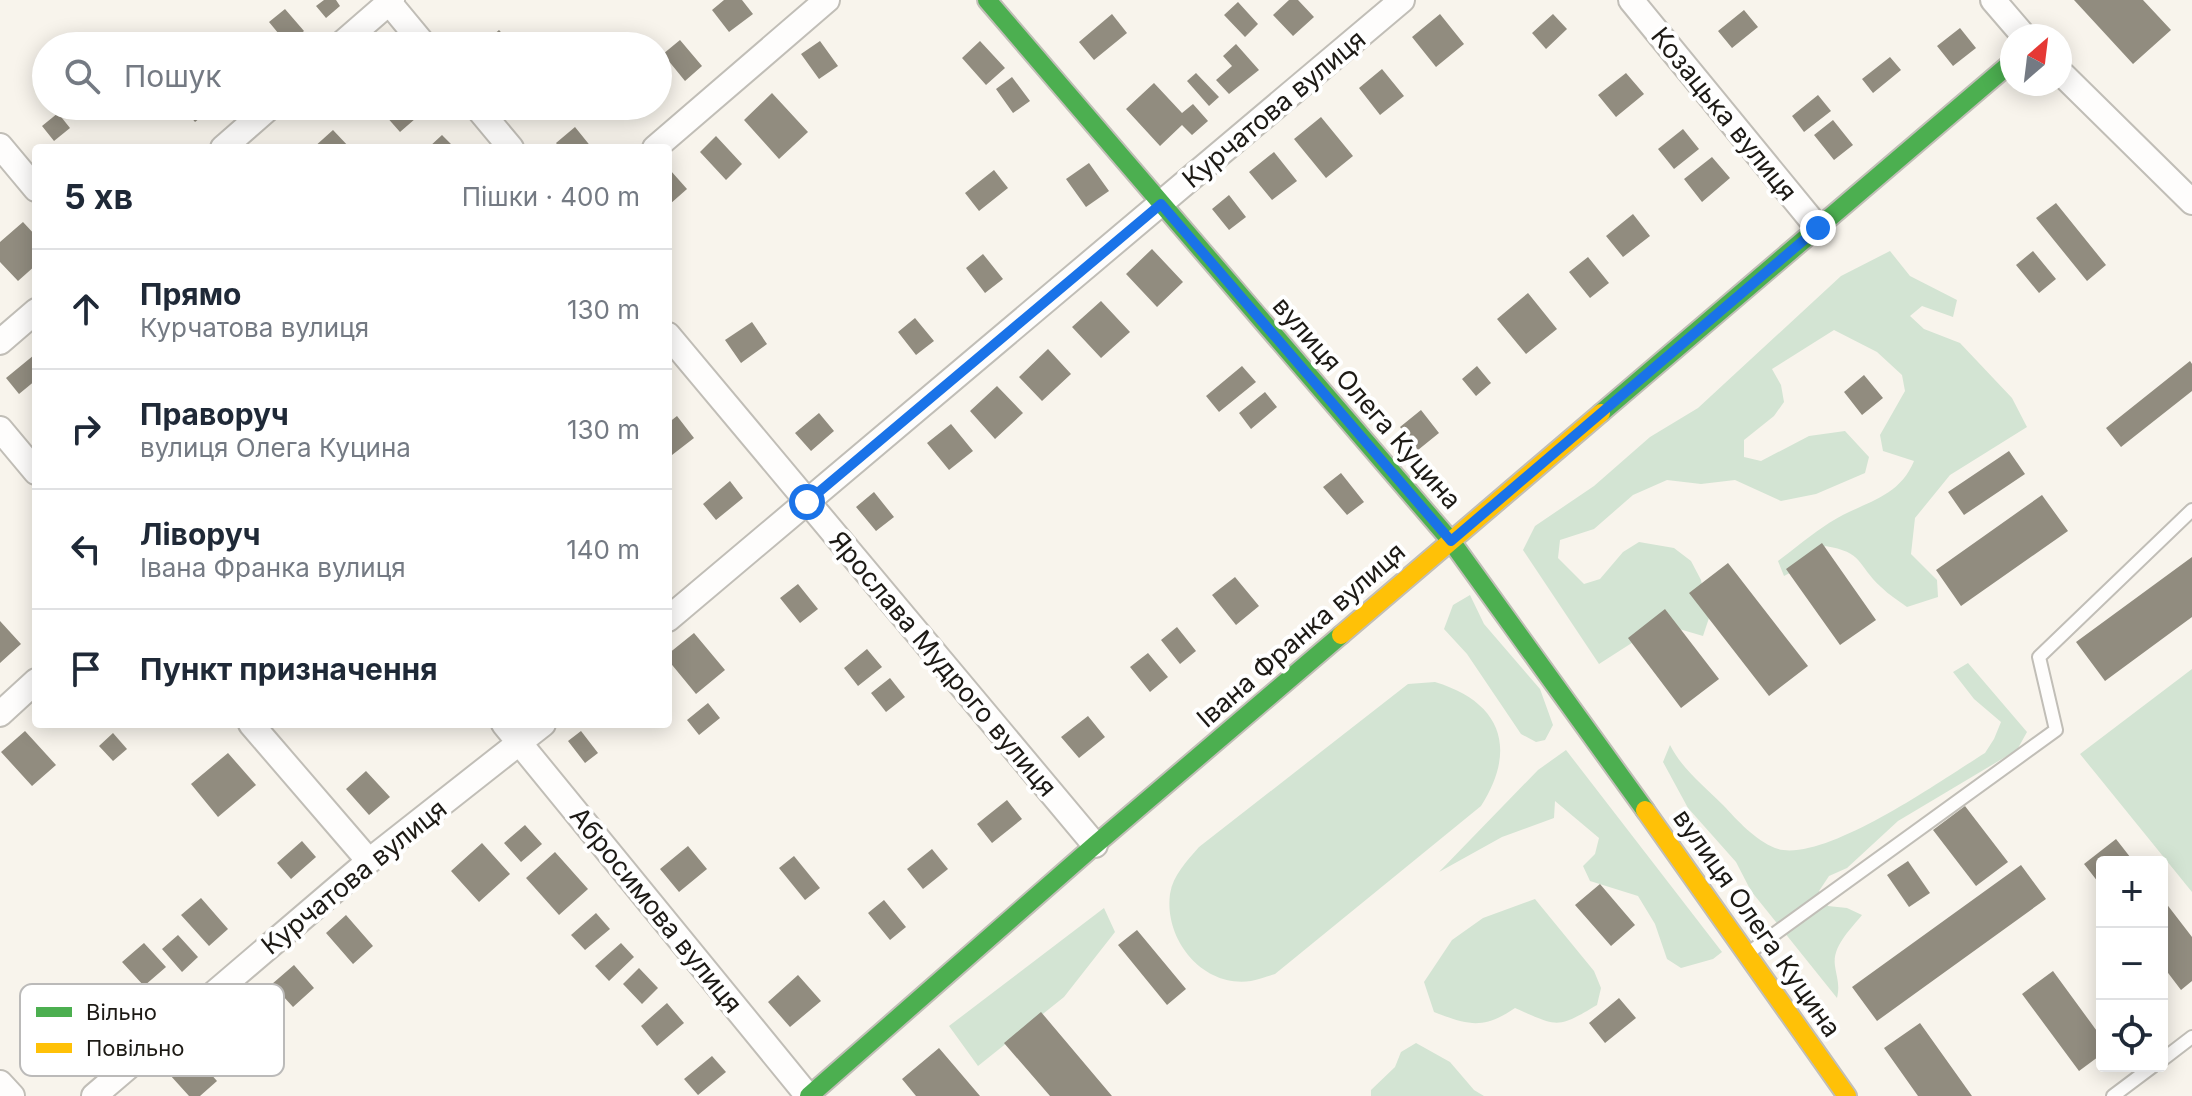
<!DOCTYPE html>
<html lang="uk">
<meta charset="utf-8">
<style>
body{margin:0;font-family:Inter,sans-serif;background:#f6f6f7;color:#1f2937}
.controls{position:absolute;right:24px;bottom:24px;display:grid;overflow:hidden;border-radius:8px;box-shadow:0 4px 20px #0003}
.controls button{width:72px;height:72px;display:grid;place-items:center;padding:0;border:0;border-bottom:2px solid #e0e1e3;background:#fff;color:#1f2937;font:40px sans-serif}
.compass{position:absolute;left:2000px;top:24px;width:72px;height:72px;border-radius:50%;background:#fff;box-shadow:0 4px 20px #0003;rotate:28deg}
.stop{position:absolute;width:24px;height:24px;margin:-18px;border:6px solid #1a73e8;border-radius:50%;background:#fff}
.stop.end{background:#1a73e8;border-color:#fff;box-shadow:0 2px 8px #0008}
.list{margin:0;padding:0;list-style:none}
h2{display:flex;justify-content:space-between;align-items:center;height:104px;margin:0;padding:0 32px;font-size:34px}
h2 small{font-size:26px;font-weight:400;color:#747a83}
.list li{display:grid;grid-template-columns:52px 1fr auto;gap:24px;align-items:center;box-sizing:border-box;height:120px;padding:0 32px;border-top:2px solid #e0e1e3}
.list b{display:block;font-size:30px;white-space:nowrap}
.list p{margin:0;font-size:26px;white-space:nowrap;color:#747a83}
.list em{font-size:26px;font-style:normal;color:#747a83}
.icon{flex:none;width:44px;height:44px;fill:none;stroke:currentColor;stroke-width:2;stroke-linecap:round;stroke-linejoin:round}
.map{position:relative;flex:none;width:2192px;height:1096px;overflow:hidden}
.search{position:absolute;background:#fff;box-shadow:0 4px 20px #0003;left:32px;top:32px;width:640px;height:88px;display:flex;align-items:center;gap:20px;box-sizing:border-box;padding:0 28px;border-radius:44px;color:#747a83;font-size:30px}
.panel{position:absolute;background:#fff;box-shadow:0 4px 20px #0003;left:32px;top:144px;width:640px;height:584px;border-radius:8px}
.map>svg:first-child{display:block}
.green{fill:#d3e4d3}
.building{fill:#918c7f}
.lines{fill:none;stroke-linecap:round;stroke-linejoin:round}
.lane-casing{stroke:#c1beb7;stroke-width:16}
.street-casing{stroke:#c1beb7;stroke-width:28}
.fast-casing{stroke:#c1beb7;stroke-width:22}
.slow-casing{stroke:#c1beb7;stroke-width:22}
.lane{stroke:#fefdfc;stroke-width:12}
.street{stroke:#fefdfc;stroke-width:24}
.fast{stroke:#4caf50;stroke-width:18}
.slow{stroke:#ffc107;stroke-width:18}
.route{stroke:#1a73e8;stroke-width:10}
.labels{text-anchor:middle;stroke-width:8;stroke-linejoin:round;paint-order:stroke}
.street-label{font-size:26px;fill:#1d1a15;stroke:#fff}
.key{fill:#fff;stroke:#bbbab9;stroke-width:2}
.key-label{font-size:22px;fill:#1d1a15}
</style>
<div class="map">
<svg width="2192" height="1096" viewBox="0 0 2192 1096">
<rect width="100%" height="100%" fill="#f8f4ec"/>
<path class="green" d="M1890,251L1910,276L1957,300L1953,317L1922,306L1910,316L1924,329L1960,343L2012,398L2027,427L1950,475L1915,518L1911,554L1937,580L1938,597L1907,607C1899,601 1889,595 1881,587C1857,565 1864,552 1825,546L1815,560L1784,576L1778,561C1795,548 1812,534 1829,523C1861,502 1898,500 1914,461L1883,451L1880,435L1905,391L1902,375L1877,352L1834,330L1772,369L1781,385L1784,402L1774,416L1744,440V457L1761,461L1809,436L1845,431L1869,457L1865,473L1816,494L1781,501L1735,480L1701,484L1667,480L1633,495L1594,529L1560,540L1558,558L1584,584L1600,579L1623,552L1639,542L1674,548L1691,561L1701,580L1709,618L1703,636L1669,626L1652,630L1599,664L1523,550L1535,526L1594,486L1650,437L1698,408L1841,276Z
M1470,595L1484,624L1540,689L1553,725L1545,740L1536,742L1521,734L1467,654L1444,629L1453,605Z
M1968,663L2027,732L2017,750L1898,821L1847,868L1829,876L1819,891L1828,906L1847,908L1862,915C1851,929 1832,946 1835,966C1837,979 1840,985 1837,998L1751,891L1736,862L1688,808L1663,762L1670,745C1682,769 1704,786 1723,805C1737,820 1755,840 1775,848C1821,866 1943,779 1985,753L1994,739L2001,722L1974,699L1953,672Z
M2192,669V892L2080,754Z
M1435,682C1501,702 1518,748 1481,806L1275,974C1268,976 1259,979 1251,981C1203,988 1164,940 1170,894C1173,875 1187,861 1199,847L1408,684Z
M1566,750L1722,952L1713,959L1681,968L1667,959L1655,924L1638,896L1590,881L1583,866L1595,854L1599,838L1555,801L1554,818L1502,837L1439,872L1538,770Z
M1535,899L1594,971L1601,988L1597,1005C1557,1029 1558,1027 1515,1008C1483,1030 1468,1025 1434,1012L1424,982L1452,940L1483,918Z
M1104,908L1115,932L1064,997L978,1066L949,1026Z
M1416,1043L1450,1062L1474,1090L1484,1096H1371V1090L1395,1067L1401,1052Z"/>
<path class="building" d="M324,0H336L340,6L326,18L316,6Z
M724,0H742L753,14L729,32L712,10Z
M1289,0H1298L1314,17L1293,36L1273,15Z
M2074,0H2143L2171,30L2133,64Z
M1238,2L1258,24L1245,37L1224,15Z
M285,9L304,31L288,45L269,22Z
M1744,10L1758,27L1732,48L1718,31Z
M1112,14L1127,33L1094,60L1079,42Z
M1440,14L1464,44L1436,67L1412,37Z
M1553,14L1567,29L1546,49L1532,33Z
M1960,28L1976,48L1953,66L1937,46Z
M499,30L514,46H481Z
M680,40L702,66L685,81L663,54Z
M820,41L838,66L819,79L801,54Z
M980,41L1005,68L986,85L962,58Z
M1236,44L1259,70L1229,94L1216,80L1232,66L1223,56Z
M1890,57L1901,70L1873,93L1862,79Z
M1382,69L1404,96L1380,115L1359,88Z
M1196,73L1219,97L1209,106L1187,81Z
M1626,73L1644,94L1616,117L1598,95Z
M1012,77L1030,101L1013,113L996,89Z
M1154,83L1182,113L1193,104L1208,121L1192,135L1182,125L1160,146L1126,109Z
M772,93L808,132L779,159L744,120Z
M1818,95L1831,111L1804,132L1792,116Z
M182,106H215L195,122Z
M377,106H417L423,112L400,132Z
M58,113L70,128L54,141L42,126Z
M1321,117L1353,156L1326,178L1294,139Z
M1833,120L1853,145L1834,160L1814,135Z
M575,127L592,148H560L556,143Z
M1683,129L1699,149L1674,169L1658,149Z
M333,130L350,148H313Z
M442,135L455,148H428Z
M716,136L742,164L726,180L700,152Z
M1274,152L1297,181L1272,200L1249,172Z
M1712,157L1730,178L1702,202L1684,179Z
M1089,163L1109,191L1086,207L1066,179Z
M994,170L1008,188L979,211L965,193Z
M671,171L687,189L670,204L668,174Z
M1229,195L1246,217L1229,230L1212,209Z
M2056,203L2106,265L2087,281L2036,218Z
M1633,214L1650,236L1623,257L1606,236Z
M23,222L36,236V265L18,281L0,262V242Z
M1152,249L1183,282L1157,307L1126,274Z
M2033,251L2056,279L2039,293L2016,265Z
M983,254L1003,279L985,293L966,268Z
M1588,257L1609,283L1590,298L1569,272Z
M1528,293L1557,329L1526,354L1497,319Z
M1101,301L1130,332L1101,358L1072,327Z
M915,318L934,341L916,355L898,332Z
M752,322L767,344L741,363L725,340Z
M1048,349L1071,374L1042,401L1019,377Z
M34,355L36,380L19,394L6,378Z
M2190,361L2192,364V391L2121,447L2106,428Z
M1242,366L1256,382L1219,412L1206,396Z
M1477,366L1491,383L1476,396L1462,379Z
M1864,375L1883,398L1862,415L1844,392Z
M997,386L1023,413L995,439L970,411Z
M1265,392L1277,407L1251,429L1239,413Z
M1421,410L1439,433L1418,450L1400,427Z
M819,413L834,431L811,451L795,433Z
M677,416L694,438L672,455L668,449V423Z
M951,424L973,451L949,470L927,443Z
M2009,451L2025,474L1964,515L1948,492Z
M1341,473L1364,502L1347,515L1323,487Z
M730,481L743,498L716,520L703,504Z
M874,492L894,517L876,531L856,507Z
M2042,495L2068,531L1961,606L1936,570Z
M1822,543L1876,620L1840,645L1786,569Z
M2192,557V617L2105,681L2076,642Z
M1728,563L1808,666L1769,696L1689,593Z
M1235,577L1259,606L1236,625L1212,595Z
M798,584L818,609L800,623L780,598Z
M1665,609L1719,679L1681,708L1628,638Z
M0,621L21,644L0,663Z
M1177,627L1196,651L1180,664L1161,640Z
M694,633L725,670L696,694L668,660V654Z
M867,649L882,667L858,686L844,668Z
M1148,653L1168,677L1150,692L1130,667Z
M890,678L905,697L886,712L871,693Z
M708,703L720,718L699,735L687,720Z
M1088,716L1105,737L1079,758L1061,737Z
M25,731L56,765L32,786L1,752Z
M581,731L598,753L585,763L568,741Z
M113,733L127,749L113,761L99,746Z
M228,753L256,785L218,817L191,784Z
M366,771L390,797L369,815L346,789Z
M1007,800L1022,819L992,843L977,824Z
M1965,806L2008,862L1976,886L1933,830Z
M525,825L542,844L521,862L504,843Z
M2116,839L2134,862H2102V887L2084,864Z
M302,841L316,857L291,879L277,863Z
M482,843L510,874L479,902L451,871Z
M688,846L707,869L679,892L660,869Z
M932,849L948,869L923,889L907,869Z
M555,852L588,889L559,915L526,878Z
M794,856L820,888L805,900L779,868Z
M1908,861L1930,893L1909,907L1887,875Z
M2021,865L2046,899L1877,1021L1852,987Z
M1600,884L1635,925L1611,946L1575,905Z
M201,898L228,929L209,946L181,915Z
M2162,898L2192,937V981L2181,990L2162,965Z
M884,900L906,927L890,940L868,913Z
M596,913L610,929L585,950L571,935Z
M346,915L373,946L353,964L326,933Z
M1137,930L1186,989L1167,1005L1118,945Z
M178,935L198,957L182,972L162,949Z
M144,943L166,967L144,986L122,962Z
M621,943L634,957L609,981L595,966Z
M294,965L314,988L293,1007L272,984Z
M639,968L658,988L642,1004L623,984Z
M2053,971L2102,1038V1054L2079,1071L2022,994Z
M798,975L821,1001L790,1027L768,1002Z
M1619,998L1636,1018L1605,1043L1589,1023Z
M667,1003L684,1023L657,1046L641,1026Z
M1041,1012L1112,1096H1050L1004,1043Z
M1920,1023L1972,1096H1918L1884,1048Z
M67,1025L87,1048L55,1077L35,1054Z
M939,1048L980,1096H916L902,1079Z
M193,1054L217,1081L200,1096H189L170,1075Z
M712,1056L726,1072L698,1095L684,1079Z"/>
<g class="lines">
<g class="lane-casing">
<path id="lane" d="M1751,951L2056,730L2039,657L2192,510
M2162,1060L2192,1037
M2113,1096L2153,1066"/>
</g>
<g class="street-casing">
<path id="street" d="M387,0L425,46
M1631,0L1818,228
M1993,0L2024,36
M339,46L392,0
M2060,72L2192,202
M476,106L511,148
M0,146L36,189
M223,148L271,106
M655,148L827,0
M668,335L1095,845
M0,342L36,311
M0,429L36,472
M668,619L1402,0
M0,714L36,681
M251,724L369,861
M504,724L808,1096
M0,1083L12,1096
M94,1096L369,861L543,724"/>
</g>
<g class="fast-casing">
<path id="fast" d="M987,0L1451,541L1645,810
M1601,413L2012,62
M809,1096L1095,845L1341,635"/>
</g>
<g class="slow-casing">
<path id="slow" d="M1341,635L1601,413
M1645,810L1847,1096"/>
</g>
<use href="#lane" class="lane"/>
<use href="#street" class="street"/>
<use href="#fast" class="fast"/>
<use href="#slow" class="slow"/>
</g>
<g class="lines">
<path class="route" d="M807,502L1161,204L1451,541L1818,228"/>
</g>
<g class="labels">
<g class="street-label">
<text transform="translate(1274 109) rotate(-40)" y="9">Курчатова вулиця</text>
<text transform="translate(1724 114) rotate(51)" y="9">Козацька вулиця</text>
<text transform="translate(1367 403) rotate(49)" y="9">вулиця Олега Куцина</text>
<text transform="translate(1301 635) rotate(-41)" y="9">Івана Франка вулиця</text>
<text transform="translate(943 664) rotate(50)" y="9">Ярослава Мудрого вулиця</text>
<text transform="translate(354 877) rotate(-39)" y="9">Курчатова вулиця</text>
<text transform="translate(656 910) rotate(51)" y="9">Абросимова вулиця</text>
<text transform="translate(1757 923) rotate(55)" y="9">вулиця Олега Куцина</text>
</g>
</g>
<rect x="20" y="984" width="264" height="92" rx="12" class="key"/>
<rect x="36" y="1007" width="36" height="10" fill="#4caf50"/>
<rect x="36" y="1043" width="36" height="10" fill="#ffc107"/>
<g class="key-label">
<text x="86" y="1020">Вільно</text>
<text x="86" y="1056">Повільно</text>
</g>
</svg>
<div class="controls">
<button>+</button>
<button>−</button>
<button><svg class="icon" aria-label="locate" viewBox="0 0 24 24"><circle cx="12" cy="12" r="6"/><path d="M12 2v4M12 18v4M2 12h4M18 12h4"/></svg></button>
</div>
<svg class="compass" viewBox="-18 -18 36 36"><path d="M0-13l5 13h-10z" fill="#e53935"/><path d="M0 13l5-13h-10z" fill="#747a83"/></svg>
<div class="stop" style="left:807px;top:502px"></div>
<div class="stop end" style="left:1818px;top:228px"></div>
<div class="search"><svg class="icon" aria-label="search" viewBox="0 0 24 24"><circle cx="10" cy="10" r="6"/><path d="M15 15l6 6"/></svg>Пошук</div>
<section class="panel">
<h2>5 хв<small>Пішки · 400 m</small></h2>
<ul class="list">
<li><svg class="icon" aria-label="ahead" viewBox="0 0 24 24"><path d="M12 20V5M6 11l6-6 6 6"/></svg><div><b>Прямо</b><p>Курчатова вулиця</p></div><em>130 m</em></li>
<li><svg class="icon" aria-label="right" viewBox="0 0 24 24"><path d="M7 20v-9h11M14 6l5 5-5 5"/></svg><div><b>Праворуч</b><p>вулиця Олега Куцина</p></div><em>130 m</em></li>
<li><svg class="icon" aria-label="left" viewBox="0 0 24 24"><path d="M17 20v-9H6M10 6l-5 5 5 5"/></svg><div><b>Ліворуч</b><p>Івана Франка вулиця</p></div><em>140 m</em></li>
<li><svg class="icon" aria-label="arrive" viewBox="0 0 24 24"><path d="M6 21V4h12l-3 4 3 4H6"/></svg><div><b>Пункт призначення</b></div></li>
</ul>
</section>
</div>
